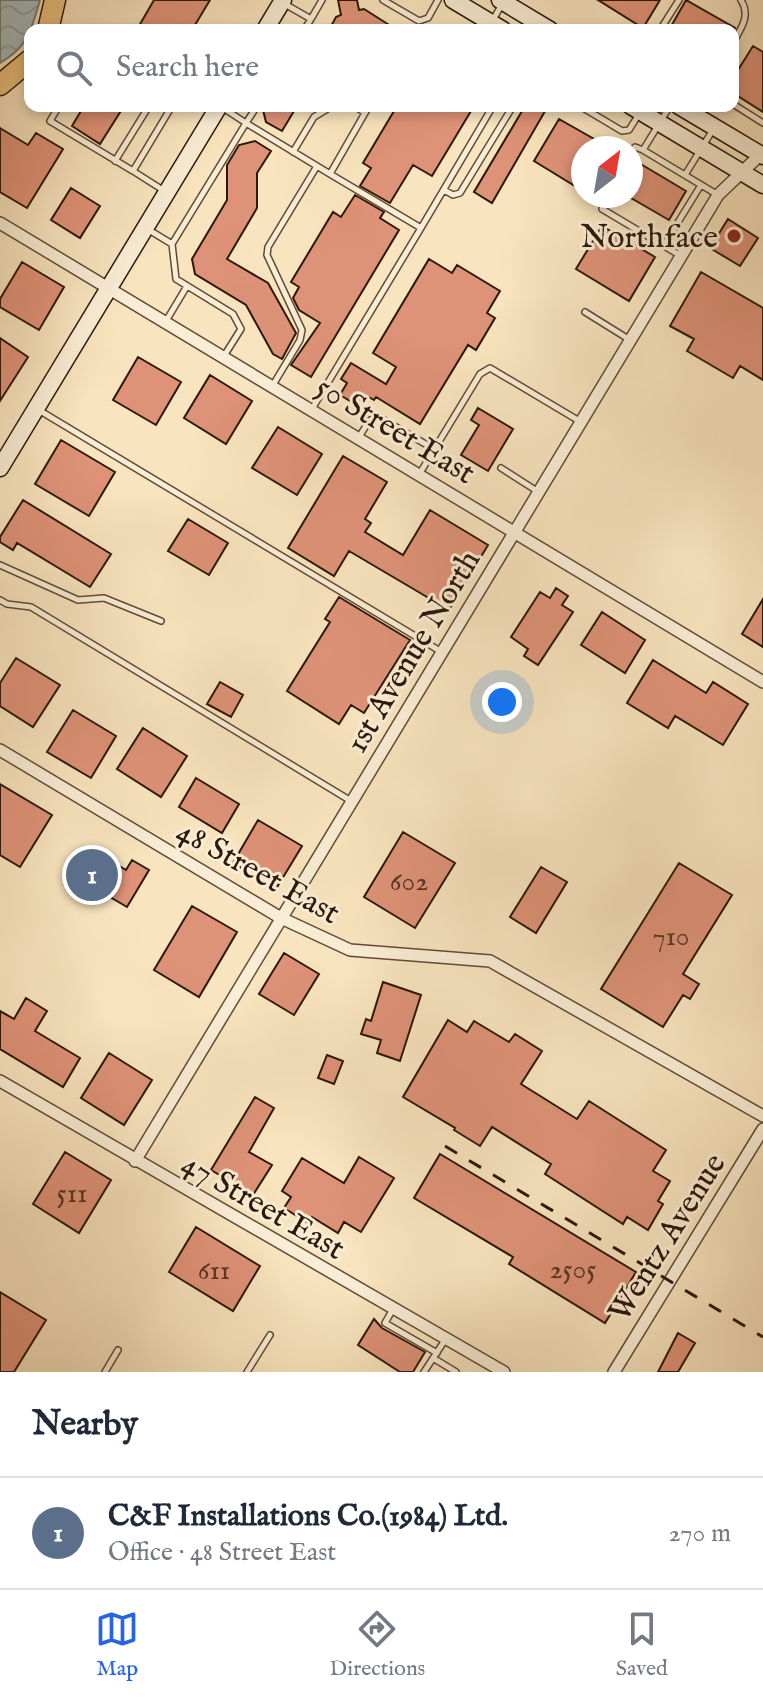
<!DOCTYPE html>
<meta charset="utf-8">
<style>
body{margin:0;font-family:"IM FELL English",serif;background:#f6f6f7;color:#1f2937}
.compass{position:absolute;left:571px;top:136px;width:72px;height:72px;border-radius:50%;background:#fff;box-shadow:0 4px 12px #0003;rotate:31deg}
.you{position:absolute;left:502px;top:702px;width:28px;height:28px;margin:-20px;border:6px solid #fff;border-radius:50%;background:#1a73e8;box-shadow:0 0 0 12px #1a73e833}
.badge{display:grid;place-items:center;width:52px;height:52px;border-radius:50%;background:#2563eb;color:#fff;font-size:26px;font-weight:700}
.pin{position:absolute;translate:-50% -50%;border:4px solid #fff;box-shadow:0 2px 8px #0006}
.list{margin:0;padding:0;list-style:none}
h2{display:flex;justify-content:space-between;align-items:center;height:104px;margin:0;padding:0 32px;font-size:34px}
h2 small{font-size:26px;font-weight:400;color:#747a83}
.list li{display:grid;grid-template-columns:52px 1fr auto;gap:24px;align-items:center;box-sizing:border-box;height:112px;padding:0 32px;border-top:2px solid #e0e1e3}
.list b{display:block;font-size:30px;white-space:nowrap}
.list p{margin:0;font-size:26px;white-space:nowrap;color:#747a83}
.list em{font-size:26px;font-style:normal;color:#747a83}
.icon{flex:none;width:44px;height:44px;fill:none;stroke:currentColor;stroke-width:2;stroke-linecap:round;stroke-linejoin:round}
.map{position:relative;flex:none;width:763px;height:1372px;overflow:hidden}
.search{position:absolute;background:#fff;box-shadow:0 4px 12px #0003;left:24px;right:24px;top:24px;height:88px;display:flex;align-items:center;gap:20px;box-sizing:border-box;padding:0 28px;border-radius:16px;color:#747a83;font-size:30px}
.sheet{height:216px;background:#fff}
nav{display:flex;justify-content:space-around;align-items:center;box-sizing:border-box;height:112px;border-top:2px solid #e0e1e3;background:#fff;font-size:22px;color:#747a83}
nav a{display:grid;justify-items:center;gap:4px}
nav .on{color:#2563eb}
.map>svg:first-child{display:block}
.water{fill:url(#water-waves);stroke:#747a75;stroke-width:2}
.building{fill:#de9277;stroke:#2b1808;stroke-width:2}
.lines{fill:none;stroke-linecap:round;stroke-linejoin:round}
.lane-casing{stroke:#5e4b36;stroke-width:8}
.street-casing{stroke:#5e4b36;stroke-width:14}
.secondary-casing{stroke:#2b1808;stroke-width:19}
.highway-casing{stroke:#2b1808;stroke-width:23}
.lane{stroke:#faedd5;stroke-width:5}
.street{stroke:#faedd5;stroke-width:11}
.secondary{stroke:#faedd5;stroke-width:16}
.highway{stroke:#ecc27f;stroke-width:20}
.rail{stroke:#2b1808;stroke-width:3;stroke-dasharray:14 14;stroke-linecap:butt}
.poi-dot{fill:#8f2418;stroke:#faedd5;stroke-width:3}
.labels{text-anchor:middle;stroke-width:6;stroke-linejoin:round;paint-order:stroke}
.number-label{font-size:28px;fill:#583624}
.poi-label{font-size:32px;fill:#2b1808;stroke:#faedd5;text-anchor:end}
.street-label{font-size:32px;fill:#2b1808;stroke:#faedd5}
</style>
<div class="map">
<svg width="763" height="1372" viewBox="0 0 763 1372">
<defs>
<pattern id="water-waves" width="16" height="10" patternUnits="userSpaceOnUse" patternTransform="scale(2)"><rect width="16" height="10" fill="#a4bbbd"/><path d="M0 5q4-4 8 0t8 0" fill="none" stroke="#8da0a1"/></pattern>
</defs>
<rect width="100%" height="100%" fill="#f8e4be"/>
<filter id="stains"><feTurbulence type="fractalNoise" baseFrequency=".0025" numOctaves="4"/><feColorMatrix values="0 0 0 0 .2 0 0 0 0 .09 0 0 0 0 .02 0 0 0 .5 -.17"/></filter>
<radialGradient id="worn" r=".72"><stop offset=".6" stop-color="#630" stop-opacity="0"/><stop offset="1" stop-color="#630" stop-opacity=".3"/></radialGradient>
<path class="water" d="M0,0H40C31,30 29,46 0,63Z"/>
<path class="building" d="M154,0H210L192,30H146L139,26Z
M338,0H357L359,10L364,9L397,30H329L336,17L341,15Z
M598,0H660L643,28Z
M686,0L735,28L734,30H669Z
M753,46L763,52V112L733,93V78Z
M84,106H124L100,144L72,126Z
M262,106H297L282,131L266,122Z
M397,106H474L432,176L413,165L390,203L360,186L371,168L363,163Z
M525,106H548L492,203L474,192Z
M559,119L610,148H583V191L534,161Z
M0,128L28,145L36,133L63,149L27,208L0,192Z
M255,141L271,151L257,173V208L227,259L268,283L296,333L282,359L273,354L246,305L195,274L192,259L227,200V165L239,145Z
M634,160L686,191L669,220L631,198V166Z
M71,188L100,206L80,238L51,220Z
M355,195L384,212L380,218L399,230L311,377L291,365L320,323L299,310L293,298L299,287L291,282L333,212L341,217Z
M728,219L758,238L740,266L710,248Z
M602,226L655,257L629,301L576,269Z
M429,259L452,273L457,265L500,291L487,313L495,318L476,350L468,345L420,424L376,397L374,400L367,396L360,407L340,395L347,383L341,379L351,363L386,384L396,367L373,353Z
M22,262L64,287L39,330L0,307V299Z
M701,272L763,308V380L740,366L733,378L687,351L694,339L670,326Z
M0,338L28,357L0,401Z
M138,357L181,382L156,425L113,400Z
M210,375L252,401L226,444L184,418Z
M478,408L513,429L488,471L461,455L479,425L471,420Z
M278,427L322,454L297,495L252,468Z
M61,440L115,472L89,516L35,484Z
M343,456L387,482L365,519L371,523L365,532L403,555L430,510L488,545L449,610L349,551L334,576L288,548Z
M23,500L111,554L90,587L17,543L13,550L0,542V537Z
M188,519L228,543L209,575L168,551Z
M556,588L568,596L562,605L573,612L538,665L524,656L528,649L511,637L540,592L550,598Z
M339,597L410,640L364,713L351,705L339,724L287,691L330,622L325,619Z
M763,599V647L742,634Z
M602,612L645,640L625,673L581,645Z
M16,658L60,685L33,727L0,706V683Z
M653,660L706,693L713,682L748,704L723,745L675,716L668,728L627,703Z
M220,682L243,695L231,717L207,704Z
M73,710L116,736L91,778L47,752Z
M143,728L187,756L161,797L117,769Z
M196,778L239,804L222,833L179,807Z
M0,784L52,815L20,867L0,855Z
M258,820L302,846L276,889L233,863Z
M403,832L455,863L415,928L364,897Z
M87,847L126,870L132,860L149,870L127,907L71,874Z
M679,863L732,895L683,974L699,984L690,999L683,995L663,1027L601,989Z
M541,867L567,882L536,933L510,917Z
M192,906L237,932L199,997L154,970Z
M284,953L319,974L294,1015L259,994Z
M383,982L421,995L400,1061L377,1053L381,1040L361,1034L366,1019L371,1021Z
M26,998L47,1011L35,1031L80,1058L63,1087L0,1049V1011L14,1019Z
M448,1020L467,1032L474,1021L509,1042L515,1034L542,1051L521,1084L577,1119L589,1101L666,1150L653,1171L670,1181L658,1201L663,1204L648,1230L627,1217L623,1224L545,1174L551,1164L492,1127L480,1146L454,1130L455,1128L403,1097Z
M109,1053L152,1080L124,1125L81,1098Z
M327,1055L343,1061L334,1084L318,1078Z
M255,1097L274,1108L249,1152L272,1165L253,1195L211,1170Z
M65,1152L111,1180L79,1233L33,1204Z
M440,1154L636,1272L605,1323L509,1264L513,1257L414,1198Z
M359,1157L394,1178L361,1232L344,1222L338,1233L312,1217L308,1223L284,1208L291,1197L282,1191L302,1158L344,1183Z
M196,1227L260,1266L233,1311L169,1272Z
M0,1292L46,1320L14,1372H0Z
M374,1319L382,1328L425,1352L413,1372H400L358,1345Z
M678,1333L695,1343L678,1372H658Z"/>
<g class="lines">
<g class="lane-casing">
<path id="lane" d="M383,0L419,21L428,18L438,0
M283,3L311,19L322,0
M304,30L311,19
M487,30L501,6
M660,30L679,0
M733,43C741,28 751,16 741,0
M733,104L763,123
M59,106L50,121L133,171
M354,106L364,112
M580,106L622,131L629,130L639,114
M670,106L643,150L718,195
M223,108L246,123L257,106
M293,152L314,117L332,106
M631,153L635,147L643,150
M115,161L149,106
M330,174L421,228L493,106
M685,175L714,128
M444,190L453,195L460,193L513,106
M166,192L133,171L172,106
M605,196L602,209L681,256
M149,230L172,244L246,123L330,174L369,106
M172,244L176,279L233,314L241,329L224,356
M664,245L701,185
M585,312L630,340
M166,321L187,286
M273,385L300,340L302,330L267,255L268,247L317,166
M37,409L440,651
M312,409L421,228
M359,437L369,421L377,416L434,449
M501,468L537,491
M420,473L480,374L490,368L581,422
M0,565L78,600L104,598L161,621
M0,600L7,604L31,607L351,801
M393,1309L385,1323L437,1353
M433,1358L456,1372
M105,1372L118,1350
M247,1372L270,1335
M424,1372L445,1340"/>
</g>
<g class="street-casing">
<path id="street" d="M0,223L763,682
M0,750L281,918L350,950L490,961L763,1116
M0,1081L504,1372
M135,1161L718,195L761,154
M614,1372L763,1129"/>
</g>
<g class="secondary-casing">
<path id="secondary" d="M453,0L503,30
M500,0L550,30
M265,30L283,0
M631,106L763,185
M679,106L763,156
M0,468L219,106"/>
</g>
<g class="highway-casing">
<path id="highway" d="M48,30L55,0
M0,85L30,60"/>
</g>
<use href="#lane" class="lane"/>
<use href="#street" class="street"/>
<use href="#secondary" class="secondary"/>
<use href="#highway" class="highway"/>
<path class="rail" d="M445,1146L763,1337"/>
</g>
<circle class="poi-dot" cx="734" cy="236" r="8"/>
<g class="labels">
<g class="number-label">
<text x="409" y="890">602</text>
<text x="671" y="945">710</text>
<text x="72" y="1202">511</text>
<text x="573" y="1278">2505</text>
<text x="214" y="1279">611</text>
</g>
<g class="poi-label">
<text x="718" y="247">Northface</text>
</g>
<g class="street-label">
<text transform="translate(396 429) rotate(31)" y="11">50 Street East</text>
<text transform="translate(412 651) rotate(-59)" y="11">1st Avenue North</text>
<text transform="translate(259 871) rotate(29)" y="11">48 Street East</text>
<text transform="translate(264 1205) rotate(30)" y="11">47 Street East</text>
<text transform="translate(666 1237) rotate(-58)" y="11">Wentz Avenue</text>
</g>
</g>
<rect width="100%" height="100%" filter="url(#stains)"/>
<rect width="100%" height="100%" fill="url(#worn)"/>
</svg>
<svg class="compass" viewBox="-18 -18 36 36"><path d="M0-13l5 13h-10z" fill="#e53935"/><path d="M0 13l5-13h-10z" fill="#747a83"/></svg>
<div class="you"></div>
<div class="pin badge" style="left:92px;top:875px;background:#5c6f8a">1</div>
<div class="search"><svg class="icon" aria-label="search" viewBox="0 0 24 24"><circle cx="10" cy="10" r="6"/><path d="M15 15l6 6"/></svg>Search here</div>
</div>
<section class="sheet">
<h2>Nearby<small></small></h2>
<ul class="list">
<li><span class="badge" style="background:#5c6f8a">1</span><div><b>C&amp;F Installations Co.(1984) Ltd.</b><p>Office · 48 Street East</p></div><em>270 m</em></li>
</ul>
</section>
<nav>
<a class="on"><svg class="icon" aria-label="map" viewBox="0 0 24 24"><path d="M3 6l6-2 6 2 6-2v14l-6 2-6-2-6 2zM9 4v14M15 6v14"/></svg>Map</a>
<a><svg class="icon" aria-label="directions" viewBox="0 0 24 24"><path d="M12 3l9 9-9 9-9-9zM9 14v-3h6M13 9l2 2-2 2"/></svg>Directions</a>
<a><svg class="icon" aria-label="saved" viewBox="0 0 24 24"><path d="M7 4h10v16l-5-4-5 4z"/></svg>Saved</a>
</nav>
